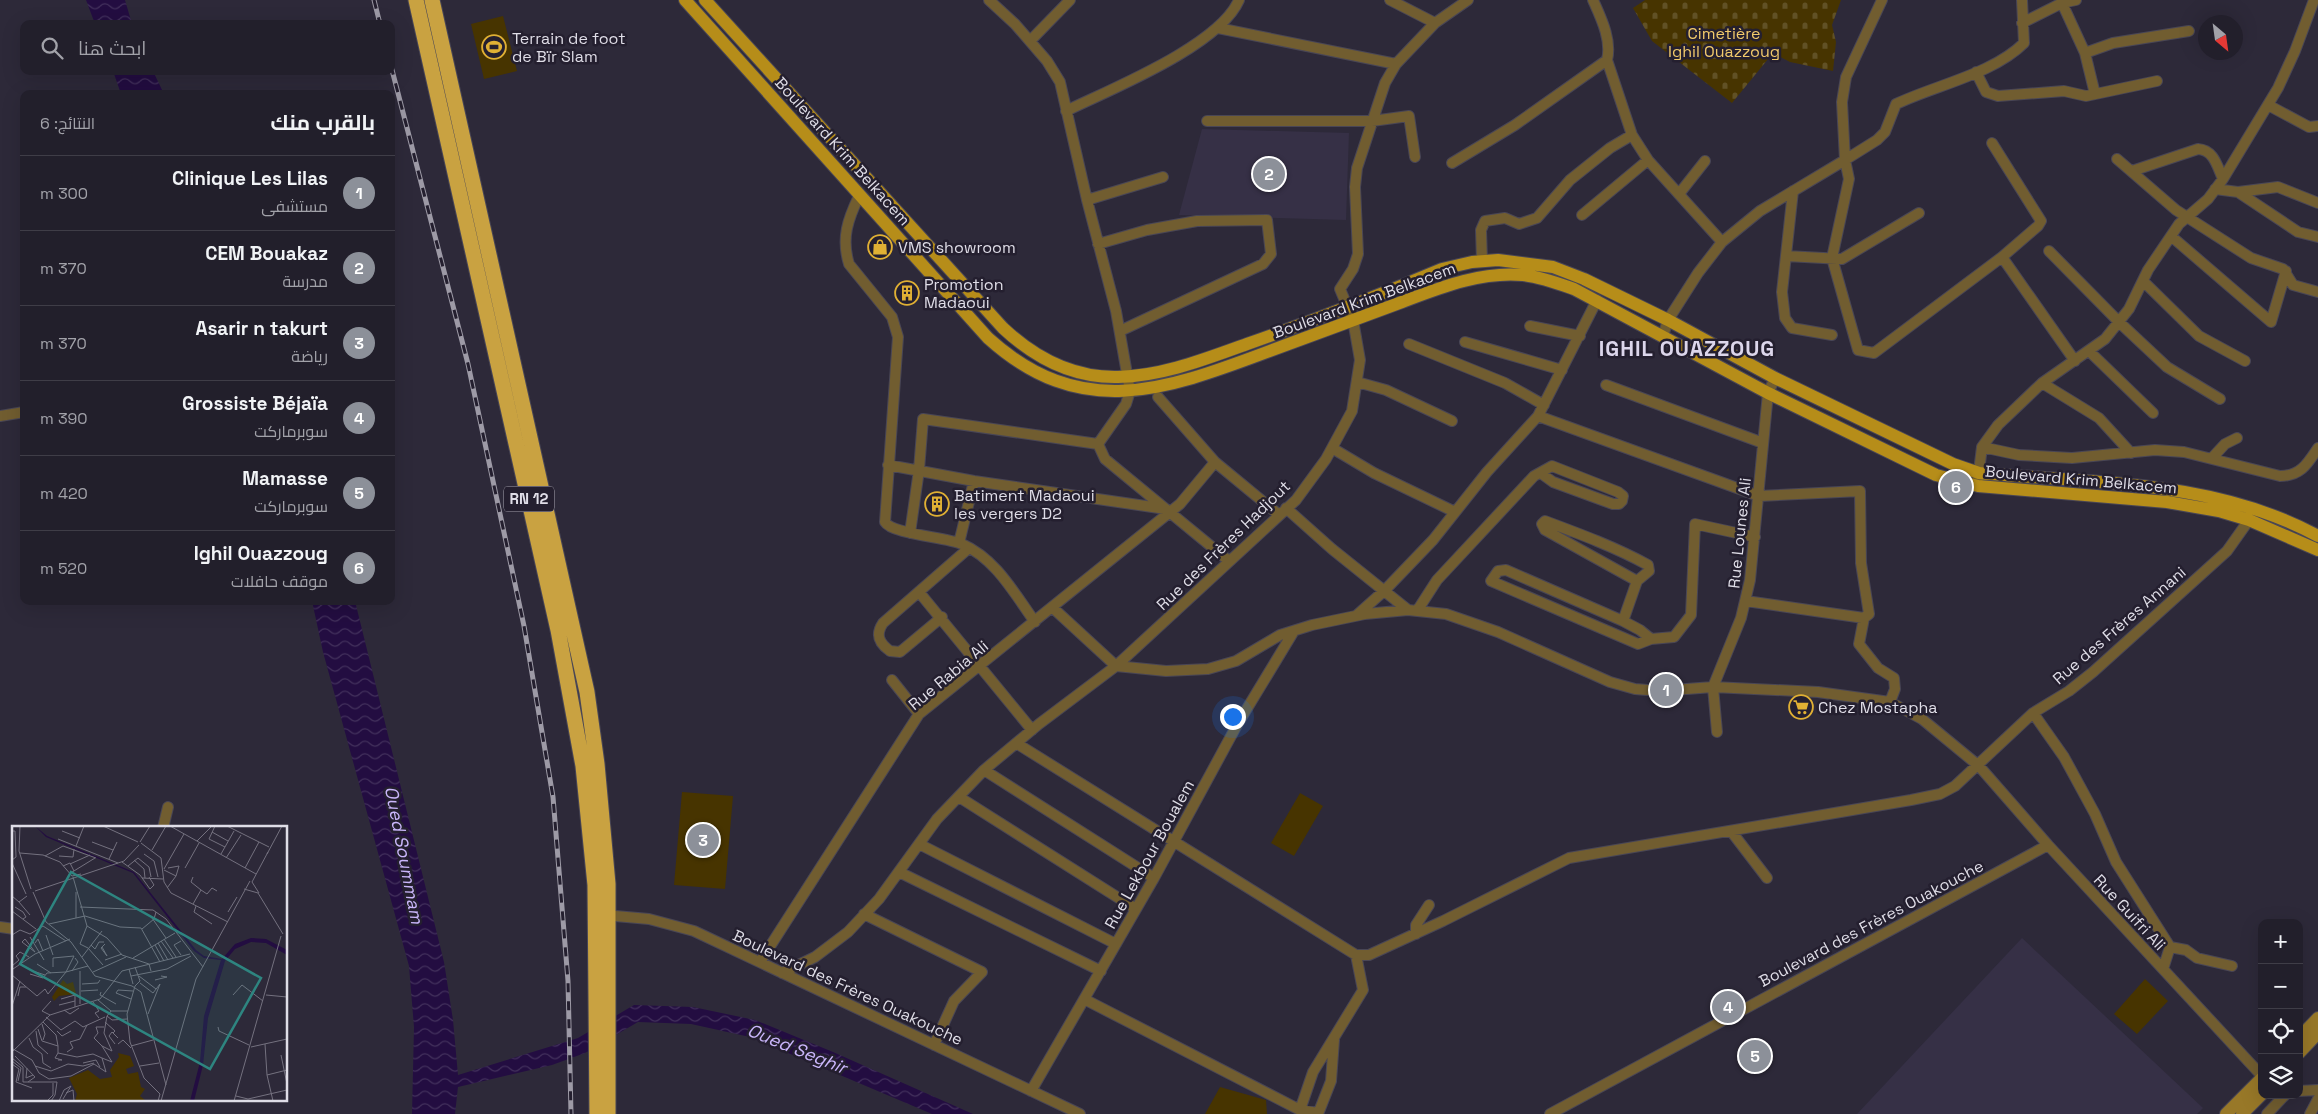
<!DOCTYPE html>
<html lang="ar">
<meta charset="utf-8">
<style>
body{margin:0;font-family:"Space Grotesk",Cairo,sans-serif;background:#2a2733;color:#f1f3f6;direction:rtl}
.controls{position:absolute;right:15px;bottom:15px;display:grid;overflow:hidden;border-radius:10px;box-shadow:0 5px 20px #0002}
.controls button{width:45px;height:45px;display:grid;place-items:center;padding:0;border:0;border-bottom:1px solid #3f3d47;background:#221f2b;color:#f1f3f6;font:25px sans-serif}
.compass{position:absolute;left:2198px;top:15px;width:45px;height:45px;border-radius:50%;background:#221f2b;box-shadow:0 5px 20px #0002;rotate:151deg}
.you{position:absolute;left:1232px;top:716px;width:18px;height:18px;margin:-12px;border:4px solid #fff;border-radius:50%;background:#1a73e8;box-shadow:0 0 0 8px #1a73e833}
.badge{display:grid;place-items:center;width:32px;height:32px;border-radius:50%;background:#8c9099;color:#fff;font-size:16px;font-weight:700}
.pin{position:absolute;translate:-50% -50%;border:2px solid #fff;box-shadow:0 1px 5px #0006}
.list{margin:0;padding:0;list-style:none}
h2{display:flex;justify-content:space-between;align-items:center;height:65px;margin:0;padding:0 20px;font-size:21px}
h2 small{font-size:16px;font-weight:400;color:#a2a2a9}
.list li{display:grid;grid-template-columns:32px 1fr auto;gap:15px;align-items:center;box-sizing:border-box;height:75px;padding:0 20px;border-top:1px solid #3f3d47}
.list b{display:block;font-size:19px;white-space:nowrap}
.list p{margin:0;font-size:16px;white-space:nowrap;color:#a2a2a9}
.list em{font-size:16px;font-style:normal;color:#a2a2a9}
.icon{flex:none;width:28px;height:28px;fill:none;stroke:currentColor;stroke-width:2;stroke-linecap:round;stroke-linejoin:round}
.map{position:relative;flex:none;width:2318px;height:1114px;overflow:hidden;direction:ltr}
.search{position:absolute;background:#221f2b;box-shadow:0 5px 20px #0002;left:20px;top:20px;width:375px;height:55px;display:flex;align-items:center;gap:12px;box-sizing:border-box;padding:0 18px;border-radius:10px;color:#a2a2a9;font-size:19px}
.panel{position:absolute;background:#221f2b;box-shadow:0 5px 20px #0002;left:20px;top:90px;width:375px;height:515px;border-radius:10px;direction:rtl}
.map>svg:first-child{display:block}
.built{fill:#363046}
.cemetery{fill:url(#cemetery-stones)}
.park{fill:#473400}
.water{fill:url(#water-waves)}
.lines{fill:none;stroke-linecap:round;stroke-linejoin:round}
.street-casing{stroke:#494655;stroke-width:12}
.secondary-casing{stroke:#494655;stroke-width:14}
.primary-casing{stroke:#494655;stroke-width:14}
.highway-casing{stroke:#494655;stroke-width:17}
.street{stroke:#715d30;stroke-width:10}
.secondary{stroke:#987828;stroke-width:12}
.primary{stroke:#b68d19;stroke-width:12}
.highway{stroke:#c9a241;stroke-width:15}
.rail-casing{stroke:#9d9aa6;stroke-width:5}
.rail{stroke:#241f2f;stroke-width:3;stroke-dasharray:9;stroke-linecap:butt}
.labels{text-anchor:middle;stroke-width:5;stroke-linejoin:round;paint-order:stroke}
.shield{fill:#241f2f;stroke:#a7a4b0;stroke-width:1}
.shield-label{font-size:15px;font-weight:bold;fill:#dfdde7}
.park-label{font-size:16px;fill:#f2ca6b;stroke:#241f2f}
.poi-label{font-size:16px;fill:#dfdde7;stroke:#241f2f;text-anchor:start}
.street-label{font-size:16px;fill:#dfdde7;stroke:#241f2f}
.water-label{font-size:18px;font-style:italic;fill:#cab6fb;stroke:#241f2f}
.district-label{font-size:21px;font-weight:bold;letter-spacing:1px;fill:#dcd6eb;stroke:#241f2f}
.inset-road{fill:none;stroke:#74717f;stroke-width:1}
.view{fill:#2e8580;fill-opacity:0.15;stroke:#2e8580;stroke-width:2.5}
.inset-edge{fill:none;stroke:#dfdde7;stroke-width:2.5}
</style>
<div class="map">
<svg width="2318" height="1114" viewBox="0 0 2318 1114">
<defs>
<pattern id="cemetery-stones" width="16" height="16" patternUnits="userSpaceOnUse" patternTransform="scale(1.25)"><rect width="16" height="16" fill="#473400"/><path d="M2 7V4a2 2 0 0 1 4 0v3zM10 15v-3a2 2 0 0 1 4 0v3z" fill="#615125"/></pattern>
<pattern id="water-waves" width="16" height="10" patternUnits="userSpaceOnUse" patternTransform="scale(1.25)"><rect width="16" height="10" fill="#230d41"/><path d="M0 5q4-4 8 0t8 0" fill="none" stroke="#42305c"/></pattern>
</defs>
<rect width="100%" height="100%" fill="#2d2939"/>
<path class="built" d="M1202,129L1349,133L1346,220L1179,215Z
M2022,938L2203,1108L2197,1114H1857Z"/>
<path class="cemetery" d="M1645,0H1841L1832,25L1836,42L1833,71L1790,62L1773,53L1732,103L1652,41L1633,8Z"/>
<path class="park" d="M503,16L517,71L484,79L471,24Z
M682,792L733,796L725,889L674,885Z
M1300,793L1323,806L1294,856L1271,843Z
M2145,979L2168,1001L2137,1034L2114,1014Z
M1220,1087L1266,1100L1267,1114H1205Z"/>
<path class="water" d="M86,0H125L132,24H95Z
M113,71H153L164,94H121Z
M312,601H355L444,962L453,1020L458,1075L578,1038L634,1005L693,1007L755,1020L833,1052L973,1114H932L750,1037L691,1024L638,1022L585,1053L552,1065L458,1087L455,1114H412L414,1027L409,966L323,652Z"/>
<g class="lines">
<g class="street-casing">
<path id="street" d="M989,0L1015,24L1047,61L1060,82L1087,200L1116,311L1130,391L1126,404L1098,444L1105,459L1229,561
M1390,0L1435,23
M1593,0C1601,18 1612,40 1607,60L1632,135L1648,160L1722,242
M2062,3L2085,53L2095,94
M2022,23L2062,3L2076,0
M1218,28L1396,64
M1030,41L1070,0
M2085,53L2113,43L2189,31
M1976,72L1986,92L1998,96L2064,91L2086,96L2157,81
M2268,105L2309,127L2318,126
M1066,111C1111,89 1219,46 1239,0
M1207,121H1372L1409,116L1415,157
M1992,143L2041,221L2038,226L2002,257L1874,353L1858,350L1832,258L1849,179L1845,160L1877,140L1885,132L1896,104C1936,85 1993,74 2024,43L2022,0
M2117,159L2176,210L2251,258L2283,269L2293,285L2318,292
M1452,163L1515,125L1607,60
M2132,171L2198,149C2214,150 2217,166 2223,179
M2215,189L2238,192L2298,232L2318,237
M1793,191L1782,292L1785,318L1792,328L1832,335
M2238,192L2278,187L2318,203
M1679,194L1705,161
M859,196C848,219 841,238 849,264L892,317L898,337L885,522C892,534 944,537 962,544C996,559 1014,593 1035,622
M1087,200L1163,177
M1582,215L1648,160
M2171,236L2271,322L2286,271
M1098,244L1147,230L1197,221L1267,220L1271,254L1263,264L1120,331
M2049,251L2119,322L2167,367L2220,399
M1786,256L1842,259L1919,213
M2002,257L2075,361
M1482,261L1481,230L1485,221L1505,218L1519,224L1537,218L1570,180L1610,148L1632,135
M2143,281L2199,336L2245,361
M1530,326L1580,336
M1663,336L1668,320L1698,273L1722,242L1760,211L1845,160L1842,102L1846,77L1882,0
M1465,342L1562,370
M1409,344L1505,383L1544,405
M2089,351L2153,413
M1357,382L1386,390L1452,421
M2042,383L2099,418L2131,453
M1606,385L1763,443
M1158,397L1215,462L1278,514
M0,416L24,412
M1538,416L1759,496L1860,491L1861,563L1869,614L1864,618L1859,644L1878,668L1894,678L1895,689L1890,702
M1982,447L2019,455L2072,458L2155,450L2184,452L2280,476C2301,476 2308,463 2318,448
M1332,448L1374,473L1455,512
M2212,458L2225,444L2237,438
M888,465L974,481L1166,509
M1978,479L1982,447L1998,425L2042,383L2105,339L2129,309L2148,270L2179,224L2208,199L2223,179L2278,88L2295,51L2314,0
M1286,508L1332,549L1408,610
M910,533L919,470L923,419L1098,444
M959,543L974,481
M919,592L1032,730
M1746,601L1864,618
M1053,608L1116,666L1166,671L1208,669L1236,661L1280,635L1312,625L1365,614L1408,610L1446,614L1498,632L1610,682L1635,689L1660,691L1713,687L1818,692L1890,702L1922,719L1979,766L2048,845L2262,1076
M1417,611L1437,580L1534,476L1552,466L1618,492L1623,496L1622,501L1619,504H1613L1553,482L1542,474
M1357,615L1385,590L1433,540L1487,472L1538,416L1597,300
M942,617L900,652L890,651C879,643 875,635 883,623L969,548
M1623,621L1637,581L1649,571L1648,565C1615,547 1580,534 1545,521L1542,524L1545,530L1637,581
M1651,639L1640,630L1623,621L1506,570L1498,571L1491,581L1638,644L1651,639L1674,637L1691,615L1695,524L1755,537
M892,680L919,714
M2033,713L2064,757L2095,814L2116,862L2170,947L2163,969
M1717,732L1713,687L1741,618L1750,580L1768,393L1775,378
M1016,743L1356,955H1369L1443,921L1569,858L1911,800L1940,794L1955,786L2033,713L2069,691L2093,672L2216,561L2227,551L2249,520
M984,770L1154,878
M959,797L1136,909
M163,828L168,807
M1731,831L1767,878
M919,844L1116,944
M899,872L1101,971
M864,914L982,972L954,1001L934,1045
M604,915L649,919L694,931L1080,1114
M0,927L14,929
M1416,934V925L1429,905
M2170,947L2186,950L2197,958L2232,966
M760,962L919,714L1180,504L1215,462
M782,973L815,957L848,932L879,899L937,819L984,770L1039,724L1116,666L1296,500L1326,459L1352,411L1360,360L1353,320L1340,289L1353,269L1358,254L1355,187L1357,168L1385,83L1396,64L1435,23L1468,0
M1084,999L1300,1110L1318,1113
M1031,1091L1154,878L1237,725L1294,631
M2299,1091L2318,1090
M1302,1114L1300,1110L1313,1072L1363,990L1356,955
M1318,1114L1331,1081L1334,1040
M1550,1114L2048,845
M2267,1114L2285,1095
M2310,1114L2318,1099"/>
</g>
<g class="secondary-casing">
<path id="secondary" d="M2299,1038L2318,1018
M2299,1053L2318,1033
M2226,1114L2262,1078
M2242,1114L2262,1094"/>
</g>
<g class="primary-casing">
<path id="primary" d="M685,0L988,338C1080,421 1163,391 1267,352C1312,335 1357,319 1402,302C1439,288 1481,271 1523,275C1541,277 1557,283 1574,289L1768,393L1936,475L1978,486L2167,502L2219,511L2249,520L2318,550
M705,0L1003,328C1035,358 1074,378 1118,377C1163,376 1205,359 1247,344C1312,321 1378,296 1442,269L1472,262L1498,260L1553,267L1584,279L1668,320L1775,378L1953,464L1979,473C2093,483 2215,480 2318,536"/>
</g>
<g class="highway-casing">
<path id="highway" d="M416,0L558,630L583,766L595,885L597,1114
M432,0L587,692L597,764L608,884V1114"/>
</g>
<use href="#street" class="street"/>
<use href="#secondary" class="secondary"/>
<use href="#primary" class="primary"/>
<use href="#highway" class="highway"/>
<g class="rail-casing">
<path id="rail" d="M374,0L380,24
M391,66L468,364L524,626L553,797L568,981L571,1114"/>
</g>
<use href="#rail" class="rail"/>
</g>
<defs>
<g id="stadium-ring" transform="scale(1.25)"><circle r="9.5" fill="#241f2f" stroke="#e0b034" stroke-width="1.5"/><path d="M0-5a6.5 5 0 1 0 0 10a6.5 5 0 1 0 0-10ZM-3.5-1.8h7v3.6h-7Z" fill="#e0b034"/></g>
<g id="shop-ring" transform="scale(1.25)"><circle r="9.5" fill="#241f2f" stroke="#e0b034" stroke-width="1.5"/><path d="M-5-2.5h2.3a2.7 3.5 0 0 1 5.4 0H5L5.5 6h-11ZM-1.5-2.5h3a1.5 2.3 0 0 0-3 0Z" fill="#e0b034"/></g>
<g id="building-ring" transform="scale(1.25)"><circle r="9.5" fill="#241f2f" stroke="#e0b034" stroke-width="1.5"/><path d="M-4-6H4V6H1V3H-1V6H-4ZM-2.5-4.3h1.7v1.8h-1.7ZM.8-4.3h1.7v1.8H.8ZM-2.5-1h1.7V.8h-1.7ZM.8-1h1.7V.8H.8Z" fill="#e0b034"/></g>
<g id="supermarket-ring" transform="scale(1.25)"><circle r="9.5" fill="#241f2f" stroke="#e0b034" stroke-width="1.5"/><path d="M-6-5.5h2.5l.6 2H6L4.5 2H-2.5L-4.4-4H-6ZM-1.5 3.2a1.3 1.3 0 1 0 .1 0ZM3 3.2a1.3 1.3 0 1 0 .1 0Z" fill="#e0b034"/></g>
</defs>
<g fill-rule="evenodd">
<use href="#stadium-ring" x="494" y="47"/>
<use href="#shop-ring" x="880" y="247"/>
<use href="#building-ring" x="907" y="293"/>
<use href="#building-ring" x="937" y="504"/>
<use href="#supermarket-ring" x="1801" y="707"/>
</g>
<g class="labels">
<rect class="shield" x="504" y="486.5" width="50" height="25" rx="4"/>
<g class="shield-label">
<text x="529" y="504">RN 12</text>
</g>
<g class="park-label">
<text x="1724" y="39">Cimetière<tspan x="1724" dy="18">Ighil Ouazzoug</tspan></text>
</g>
<g class="poi-label">
<text x="512" y="44">Terrain de foot<tspan x="512" dy="18">de Bïr Slam</tspan></text>
<text x="898" y="253">VMS showroom</text>
<text x="924" y="290">Promotion<tspan x="924" dy="18">Madaoui</tspan></text>
<text x="954" y="501">Batiment Madaoui<tspan x="954" dy="18">les vergers D2</tspan></text>
<text x="1818" y="713">Chez Mostapha</text>
</g>
<g class="street-label">
<text transform="translate(843 151) rotate(48)" y="6">Boulevard Krim Belkacem</text>
<text transform="translate(1364 300) rotate(-20)" y="6">Boulevard Krim Belkacem</text>
<text transform="translate(2081 479) rotate(5)" y="6">Boulevard Krim Belkacem</text>
<text transform="translate(1739 533) rotate(-84)" y="6">Rue Lounes Ali</text>
<text transform="translate(1223 545) rotate(-44)" y="6">Rue des Frères Hadjout</text>
<text transform="translate(2119 625) rotate(-41)" y="6">Rue des Frères Annani</text>
<text transform="translate(948 675) rotate(-40)" y="6">Rue Rabia Ali</text>
<text transform="translate(1149 854) rotate(-61)" y="6">Rue Lekbour Boualem</text>
<text transform="translate(2130 912) rotate(47)" y="6">Rue Guifri Ali</text>
<text transform="translate(1871 923) rotate(-28)" y="6">Boulevard des Frères Ouakouche</text>
<text transform="translate(848 987) rotate(25)" y="6">Boulevard des Frères Ouakouche</text>
</g>
<g class="water-label">
<text transform="translate(404 855) rotate(79)" y="6">Oued Soummam</text>
<text transform="translate(797 1049) rotate(22)" y="6">Oued Seghir</text>
</g>
<g class="district-label">
<text x="1687" y="356">IGHIL OUAZZOUG</text>
</g>
</g>
<g transform="translate(12 826)">
<rect width="275" height="275" fill="#2d2939"/>
<path d="M106,227L118,230L122,240L114,243L116,248L126,246L129,261L133,263L128,270L134,275H63L65,268L57,252L76,244L88,253L100,251L98,244L107,231Z" fill="#473400"/>
<path d="M51,154L55,158L61,156L64,168L47,170L42,175L40,171Z" fill="#473400"/>
<path d="M23,0L35,10L122,46L184,124L192,130L210,133L223,118L239,112L254,113L275,124V129L254,117L239,116L223,123L213,135L196,192L191,239L182,275H178L188,236L192,190L209,134L192,132L182,125L121,47L34,11Z" fill="#230d41"/>
<path class="inset-road" d="M8,0L7,25L19,63M91,0L126,16M158,0L244,48M203,0L197,13L213,21M215,0L247,16M0,5H3L4,31L0,34M50,5L68,12M200,6L216,15M46,13L106,37M185,15L200,0M80,16L101,24M128,16L138,0M129,17L149,32L152,56L159,67L216,96M64,20L72,0M140,24L154,0M8,27L31,29L48,36L60,50L69,48M132,28L142,35L146,51M209,28L222,5M255,28L270,0M33,30L51,20L84,32M47,30L61,31L62,23M214,32L229,9M97,33L105,16M122,34L132,43L133,52M110,36L128,49L138,63L142,59L137,51M0,37L14,68M58,38L78,29M51,40L58,37L62,45M116,40L126,32L137,41L139,51M156,42L167,40L164,50M173,42L187,17M233,42L247,16L257,21M152,43L172,8M152,44L164,50L155,62M57,48L83,32M61,51L75,100L95,112L110,129L137,138L139,145M181,51L179,56L189,64L181,78M130,52L151,53M232,63L246,67L271,108M189,64L195,68L200,62L205,65M23,65L112,35L127,19M21,66L34,96L59,116L83,150L120,160L129,166L154,259M247,67L240,56L256,26M0,70L7,76L15,70M7,76L18,89M184,80L182,86L200,98M3,81L11,86L14,91L11,93M68,81L141,84L154,93L191,141M0,85L24,103M216,86L225,71M64,92V66M140,92L154,112M37,98L73,90L108,101L129,102L148,136M75,100L68,118L76,122L91,139M130,103L142,93L144,86M0,109L8,104L18,108L31,100L54,115M34,109L41,129M18,111L32,134M13,113L10,116L23,126M13,113L23,126M152,113L164,131M149,115L161,132M23,117L26,113L31,125M146,117L156,134M79,119L83,123L87,116H92M143,119L152,135M90,121L95,130L89,122L93,118M169,129L162,119L169,115M70,131L90,105M121,132L163,107M93,134L110,128M25,138L39,147M0,140L7,134L4,130L8,126L17,131M123,141L128,155L123,160L115,188L118,216L132,252L148,268L146,275M1,143L23,128L58,113M117,143L121,158M18,144L33,149M60,145L66,136L63,132M68,145V178M81,146L114,131M18,148L31,152L35,147L54,146L62,130L41,132V141M0,149L25,170L33,163L36,168L54,146L76,140M119,150L155,143L179,130M127,150L144,163M143,154L155,151L149,150M128,157L141,167L148,158M70,158L86,157L88,154M69,165L86,164M89,166L88,169L104,178M221,169L230,159L251,175M254,169L275,171M6,170L8,161H14M49,173L63,169V181M119,173L104,167L106,164L121,165M86,174L99,185M81,176L87,185L83,187L87,192M47,179L63,175M0,180L8,155M52,184L58,188L67,182M136,188L148,158M38,189L30,185L39,175M34,191L49,204L63,195L71,201L93,191M115,193L100,194L95,190L99,185H116M31,196L44,209L46,220M93,196L103,205L101,207M30,198L33,208L31,214M206,201L207,205L237,219M26,203L30,215L46,220V227L65,231L81,228L90,232M24,205L26,219L36,228M45,205L50,210L59,205M17,212L21,221L30,228L31,237L39,242M103,218L97,210L100,206L106,212M106,218L111,214L119,222M253,218L255,249L261,275M90,220L82,212L86,207L84,201H92M119,220L141,214M239,221L275,213M1,223L20,234L27,247L37,253L59,250L82,238L94,246L90,232L100,236L90,220L100,225L92,207L95,190M0,226L38,189L88,173L110,145L178,128M55,226L61,222L58,216L68,213L75,199M46,227L43,232L50,234H46M269,229L275,258M3,230L23,251L16,256M0,232L11,241V256H45L43,269L39,275M0,235L9,242L6,255M71,237L84,234L88,241M0,238L7,243L4,256L20,262M23,240L39,245L56,238L71,240L82,237M128,240L147,237M15,242L14,252L21,249M255,249L275,244M54,267L61,264L62,275M224,270L236,273L275,264M35,275L41,269V257M47,275L52,264L59,260L51,273M149,275L184,153L238,55M222,275L269,110"/>
<path class="view" d="M59,46L249,152L198,243L8,138Z"/>
<rect width="275" height="275" class="inset-edge"/>
</g>
</svg>
<div class="controls">
<button>+</button>
<button>−</button>
<button><svg class="icon" aria-label="locate" viewBox="0 0 24 24"><circle cx="12" cy="12" r="6"/><path d="M12 2v4M12 18v4M2 12h4M18 12h4"/></svg></button>
<button><svg class="icon" aria-label="layers" viewBox="0 0 24 24"><path d="M12 4l9 5-9 5-9-5zM3 14l9 5 9-5"/></svg></button>
</div>
<svg class="compass" viewBox="-18 -18 36 36"><path d="M0-13l5 13h-10z" fill="#e53935"/><path d="M0 13l5-13h-10z" fill="#a2a2a9"/></svg>
<div class="you"></div>
<div class="pin badge" style="left:1666px;top:690px">1</div>
<div class="pin badge" style="left:1269px;top:174px">2</div>
<div class="pin badge" style="left:703px;top:840px">3</div>
<div class="pin badge" style="left:1728px;top:1007px">4</div>
<div class="pin badge" style="left:1755px;top:1056px">5</div>
<div class="pin badge" style="left:1956px;top:487px">6</div>
<div class="search"><svg class="icon" aria-label="search" viewBox="0 0 24 24"><circle cx="10" cy="10" r="6"/><path d="M15 15l6 6"/></svg>ابحث هنا</div>
<section class="panel">
<h2>بالقرب منك<small>النتائج: 6</small></h2>
<ul class="list">
<li><span class="badge">1</span><div><b>Clinique Les Lilas</b><p>مستشفى</p></div><em>300 m</em></li>
<li><span class="badge">2</span><div><b>CEM Bouakaz</b><p>مدرسة</p></div><em>370 m</em></li>
<li><span class="badge">3</span><div><b>Asarir n takurt</b><p>رياضة</p></div><em>370 m</em></li>
<li><span class="badge">4</span><div><b>Grossiste Béjaïa</b><p>سوبرماركت</p></div><em>390 m</em></li>
<li><span class="badge">5</span><div><b>Mamasse</b><p>سوبرماركت</p></div><em>420 m</em></li>
<li><span class="badge">6</span><div><b>Ighil Ouazzoug</b><p>موقف حافلات</p></div><em>520 m</em></li>
</ul>
</section>
</div>
